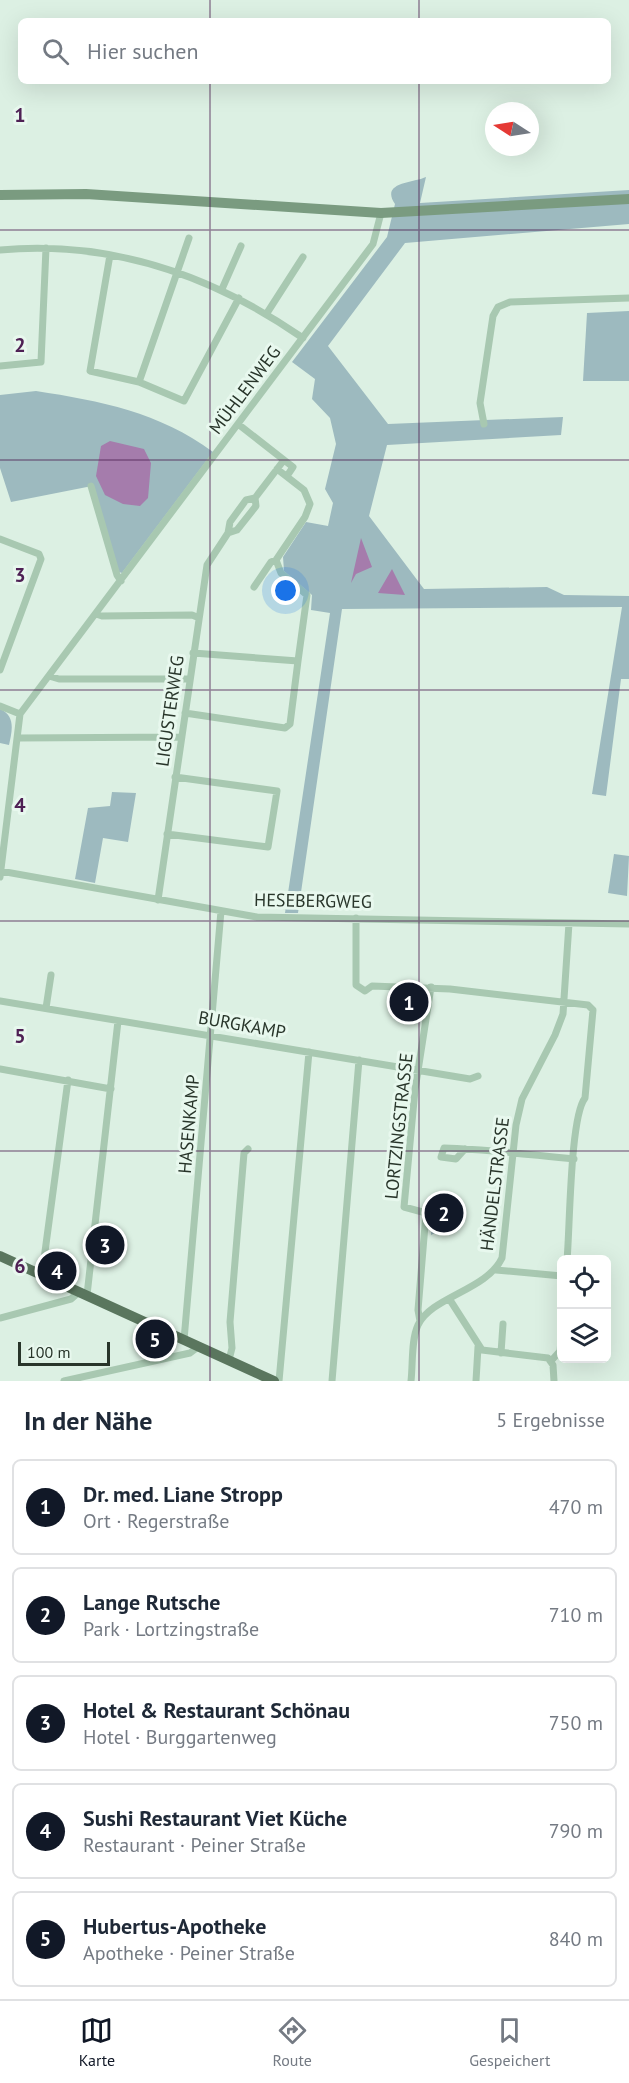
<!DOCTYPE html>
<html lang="de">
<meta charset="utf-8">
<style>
body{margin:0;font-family:"PT Sans",sans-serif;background:#f6f6f7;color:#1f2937}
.controls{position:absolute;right:18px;bottom:18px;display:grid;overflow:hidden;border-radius:9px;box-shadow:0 6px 24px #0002}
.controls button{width:54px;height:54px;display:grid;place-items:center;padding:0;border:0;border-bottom:2px solid #e0e1e3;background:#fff;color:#1f2937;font:30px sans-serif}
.compass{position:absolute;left:485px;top:102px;width:54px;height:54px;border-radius:50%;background:#fff;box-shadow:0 6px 24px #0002;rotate:282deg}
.scale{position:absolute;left:18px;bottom:15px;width:92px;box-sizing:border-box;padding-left:6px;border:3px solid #28352a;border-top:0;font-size:16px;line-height:21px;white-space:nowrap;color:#28352a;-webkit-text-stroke:4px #e8f8ee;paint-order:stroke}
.you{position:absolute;left:286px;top:591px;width:21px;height:21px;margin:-15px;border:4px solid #fff;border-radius:50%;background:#1a73e8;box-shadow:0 0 0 9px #1a73e833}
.badge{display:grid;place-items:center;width:39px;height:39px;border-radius:50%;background:#111827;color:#fff;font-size:20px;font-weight:700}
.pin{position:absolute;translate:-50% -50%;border:3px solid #fff;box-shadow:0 2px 6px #0006}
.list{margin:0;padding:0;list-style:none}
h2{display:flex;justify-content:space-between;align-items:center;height:78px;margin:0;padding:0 24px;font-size:26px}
h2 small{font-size:20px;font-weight:400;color:#747a83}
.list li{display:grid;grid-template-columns:39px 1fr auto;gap:18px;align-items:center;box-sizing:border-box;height:96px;margin:0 12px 12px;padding:0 12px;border:2px solid #e0e1e3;border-radius:9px}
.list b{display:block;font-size:22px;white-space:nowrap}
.list p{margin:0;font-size:20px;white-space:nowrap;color:#747a83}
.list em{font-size:20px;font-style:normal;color:#747a83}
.icon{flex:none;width:33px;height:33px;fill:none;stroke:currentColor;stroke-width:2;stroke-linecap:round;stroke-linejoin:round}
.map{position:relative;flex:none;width:629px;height:1381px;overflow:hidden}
.search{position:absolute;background:#fff;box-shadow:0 6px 24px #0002;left:18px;right:18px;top:18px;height:66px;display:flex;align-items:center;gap:15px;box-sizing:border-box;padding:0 21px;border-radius:9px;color:#747a83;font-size:22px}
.sheet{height:618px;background:#fff}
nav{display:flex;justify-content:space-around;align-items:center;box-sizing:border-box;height:84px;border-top:2px solid #e0e1e3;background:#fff;font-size:16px;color:#747a83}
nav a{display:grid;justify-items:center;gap:3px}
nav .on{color:#111827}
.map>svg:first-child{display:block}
.green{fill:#9dbabf}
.water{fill:#a57cac}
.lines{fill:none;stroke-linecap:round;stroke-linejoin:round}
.street{stroke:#a8c8b1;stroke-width:7}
.secondary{stroke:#7a9b80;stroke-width:10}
.primary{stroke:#5a765e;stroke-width:10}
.grid{fill:none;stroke:#4e2054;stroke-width:1.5;stroke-opacity:0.55}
.labels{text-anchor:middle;stroke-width:6;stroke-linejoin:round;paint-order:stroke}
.street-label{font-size:18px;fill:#28352a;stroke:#e8f8ee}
.grid-label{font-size:20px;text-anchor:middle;font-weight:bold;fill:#4e2054;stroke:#e8f8ee;stroke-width:6;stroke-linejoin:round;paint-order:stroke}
</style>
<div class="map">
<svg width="629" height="1381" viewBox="0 0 629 1381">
<rect width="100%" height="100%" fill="#dcf0e3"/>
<path class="green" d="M426,177L420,203L629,190V224L405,243L328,346L388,424L563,417L561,435L387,445L369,516L424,589L547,587L564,595L629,596V679H621L606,796L592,794L622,607L342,609L298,913H285L330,613L311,610L312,595L284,571L283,557L306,522L328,526L333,503L325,489L336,444L330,418L312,399L315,379L292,362L387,237L395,204C380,182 413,183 426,177Z
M629,311V381H583L587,313Z
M36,391C101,401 159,412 213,452L122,573L119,572L92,486L11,502L0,468V395Z
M0,709C16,716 12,731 9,745L0,743Z
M112,792L136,793L128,842L103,838L95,883L75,879L88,808L110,806Z
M614,854L629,856L627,896L608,893Z
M433,1198L455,1200L454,1223L431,1235Z"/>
<path class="water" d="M110,441L144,449L151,463L148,498L140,506L123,504L105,495L96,476L101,446Z
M361,538L372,567L356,574L351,583Z
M392,569L405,595L378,593Z"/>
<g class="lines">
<path class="street" d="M0,250C112,240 212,275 303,338
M110,255L90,371L139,382L184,401L239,298
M222,289L241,246
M267,313L303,257
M0,366L41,362L46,248
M139,382L189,238
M484,424L480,403L493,316L498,307L510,302L629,298
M284,460L293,467L287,476
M277,469L304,490L310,504L305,517L276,560L281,573L307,595L298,661
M91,486L117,575L121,581
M228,533L237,530L256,506L255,498
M0,539L39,554L41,559L0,670
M254,587L271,562L276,560
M96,614L102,616L192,615L197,617
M49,676L59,679H190
M0,706L20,714
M185,713L285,728L290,724L298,661L193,653
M19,738L181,737
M167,834L268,847L277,791L175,777
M0,871L257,917L629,924
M0,877L20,714L373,244L381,213
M158,900L207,565L228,533L230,522L246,500L255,498L284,460L238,424
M356,918V985L365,991L372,986L450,989L588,1005L593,1010L585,1098C570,1117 570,1228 567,1260
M0,1001L470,1079L478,1076
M46,1008L51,975
M0,1069L111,1089
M465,1149L456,1159L441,1157L444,1148C487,1149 531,1155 574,1159
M496,1270L562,1276
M42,1274L68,1080
M87,1295L118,1021
M450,1300L482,1350L548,1358L553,1365L554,1381
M0,1318L71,1299L79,1292
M420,1321L418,1310L426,1213L404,1207L415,1090L431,987
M184,1340L221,911
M501,1353L503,1324
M229,1360L232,1348L230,1322L244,1153L248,1149
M551,1361L560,1351L562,1330
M64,1381L190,1353L198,1347
M279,1381L309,1052
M332,1381L359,1060
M411,1381C413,1364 411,1340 418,1325C431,1297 487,1290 502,1258L516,1125L522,1099L555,1035L563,1014L569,923
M476,1381L478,1347"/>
<path class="secondary" d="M0,195L86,194L381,213L629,199"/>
<path class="primary" d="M0,1256L274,1381"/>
</g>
<path class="grid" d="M210,0V21M419,0V21M210,81V1381M419,81V1381M0,230H629M0,460H629M0,690H629M0,921H629M0,1151H629"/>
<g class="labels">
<g class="street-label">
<text transform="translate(245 390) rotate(-53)" y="6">MÜHLENWEG</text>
<text transform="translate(170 711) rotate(-82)" y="6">LIGUSTERWEG</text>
<text transform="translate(313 901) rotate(1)" y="6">HESEBERGWEG</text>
<text transform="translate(242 1025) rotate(10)" y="6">BURGKAMP</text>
<text transform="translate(189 1124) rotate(-85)" y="6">HASENKAMP</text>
<text transform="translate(399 1126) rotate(-84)" y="6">LORTZINGSTRASSE</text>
<text transform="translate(495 1184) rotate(-83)" y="6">HÄNDELSTRASSE</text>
</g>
</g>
<g class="grid-label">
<text x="20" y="122">1</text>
<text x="20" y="352">2</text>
<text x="20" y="582">3</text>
<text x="20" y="812">4</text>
<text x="20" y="1043">5</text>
<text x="20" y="1273">6</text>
</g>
</svg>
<div class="controls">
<button><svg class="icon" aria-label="locate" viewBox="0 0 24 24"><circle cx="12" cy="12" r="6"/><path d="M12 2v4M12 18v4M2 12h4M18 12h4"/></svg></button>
<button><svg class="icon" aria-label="layers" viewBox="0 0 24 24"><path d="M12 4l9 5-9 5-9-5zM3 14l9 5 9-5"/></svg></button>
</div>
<svg class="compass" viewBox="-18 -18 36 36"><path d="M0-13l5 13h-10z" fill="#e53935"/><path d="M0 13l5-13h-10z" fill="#747a83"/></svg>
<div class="scale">100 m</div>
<div class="you"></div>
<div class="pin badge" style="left:409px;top:1002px">1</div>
<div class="pin badge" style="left:444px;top:1213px">2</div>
<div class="pin badge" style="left:105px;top:1245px">3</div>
<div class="pin badge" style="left:57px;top:1271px">4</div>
<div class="pin badge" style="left:155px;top:1339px">5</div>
<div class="search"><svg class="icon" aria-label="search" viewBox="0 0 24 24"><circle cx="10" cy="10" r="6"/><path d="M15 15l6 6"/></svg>Hier suchen</div>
</div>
<section class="sheet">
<h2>In der Nähe<small>5 Ergebnisse</small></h2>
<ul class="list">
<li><span class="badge">1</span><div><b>Dr. med. Liane Stropp</b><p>Ort · Regerstraße</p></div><em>470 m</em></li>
<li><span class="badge">2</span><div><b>Lange Rutsche</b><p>Park · Lortzingstraße</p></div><em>710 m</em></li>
<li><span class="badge">3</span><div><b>Hotel &amp; Restaurant Schönau</b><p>Hotel · Burggartenweg</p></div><em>750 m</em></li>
<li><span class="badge">4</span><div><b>Sushi Restaurant Viet Küche</b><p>Restaurant · Peiner Straße</p></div><em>790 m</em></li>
<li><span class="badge">5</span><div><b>Hubertus-Apotheke</b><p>Apotheke · Peiner Straße</p></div><em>840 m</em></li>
</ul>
</section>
<nav>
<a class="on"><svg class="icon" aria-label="map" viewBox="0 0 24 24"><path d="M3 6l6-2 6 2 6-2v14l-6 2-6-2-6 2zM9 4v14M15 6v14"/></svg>Karte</a>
<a><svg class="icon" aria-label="directions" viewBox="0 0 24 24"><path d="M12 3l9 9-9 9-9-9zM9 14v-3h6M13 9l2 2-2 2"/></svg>Route</a>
<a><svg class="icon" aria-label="saved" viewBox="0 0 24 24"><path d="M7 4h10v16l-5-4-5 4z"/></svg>Gespeichert</a>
</nav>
